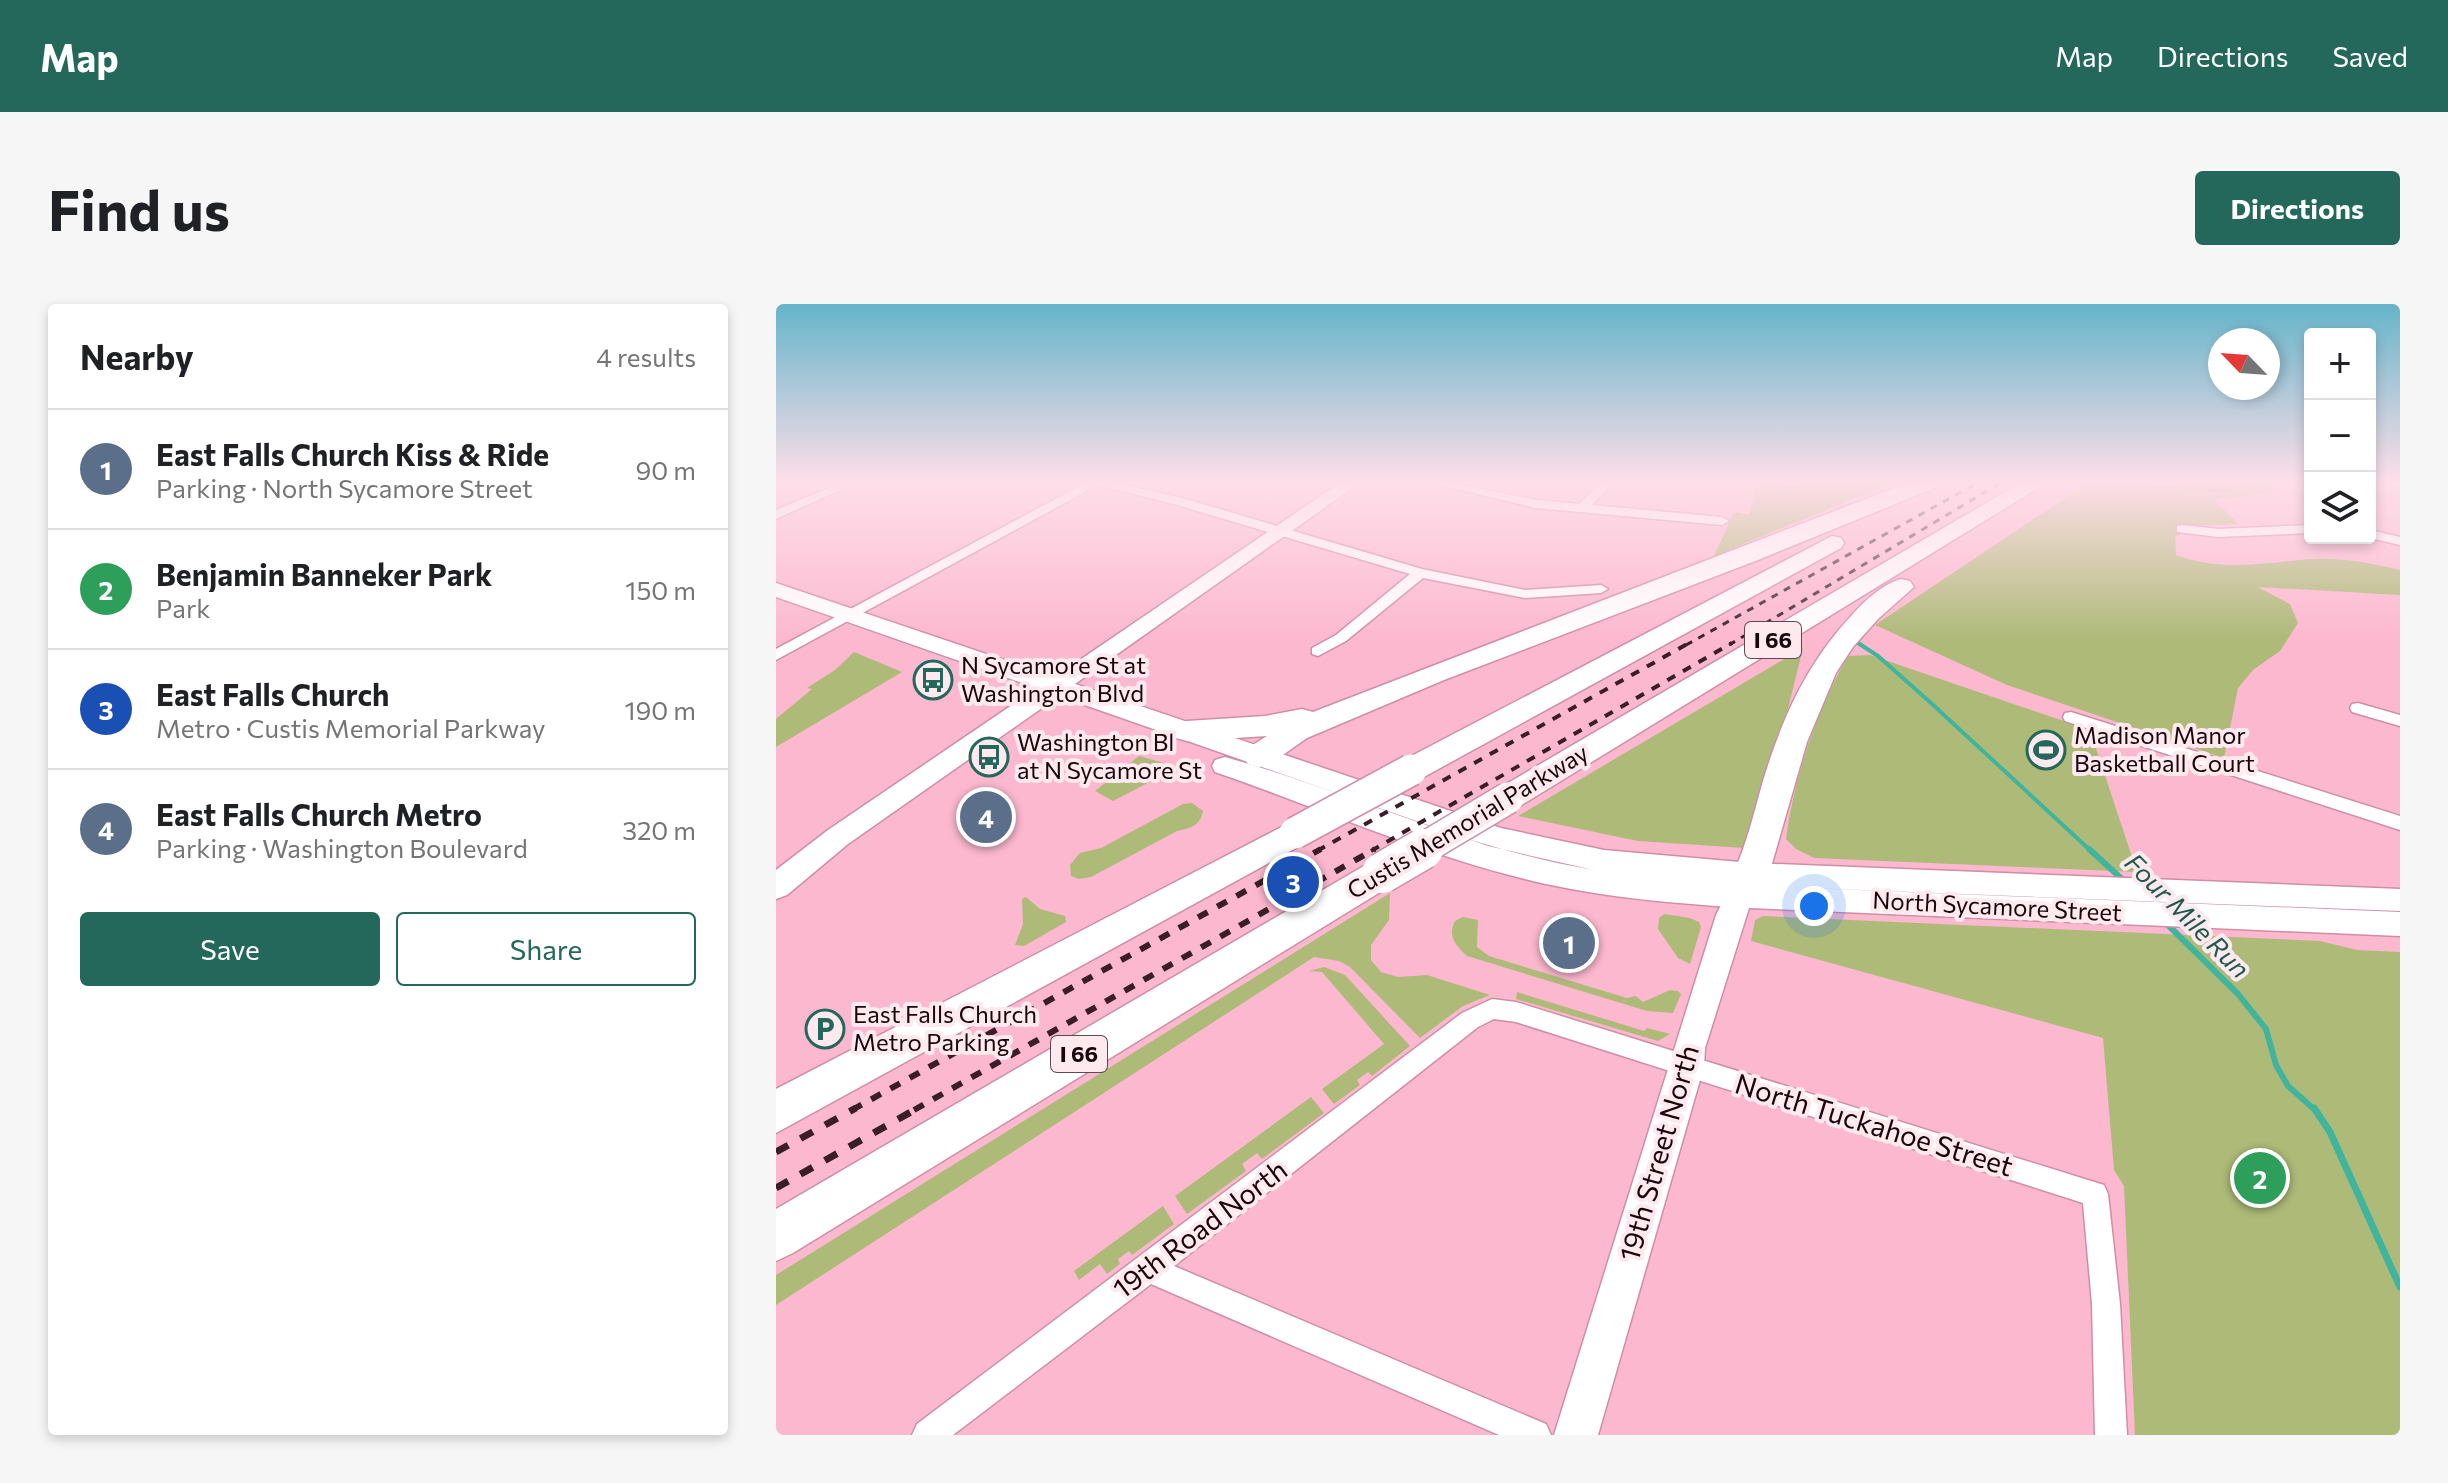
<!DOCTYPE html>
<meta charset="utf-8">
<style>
body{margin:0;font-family:Commissioner,sans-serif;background:#f6f6f6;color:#202124}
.controls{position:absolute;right:24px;top:24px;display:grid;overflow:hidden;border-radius:8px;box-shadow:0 4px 12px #0003}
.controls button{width:72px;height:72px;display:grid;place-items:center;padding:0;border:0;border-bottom:2px solid #e0e0e0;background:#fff;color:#202124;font:40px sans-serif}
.compass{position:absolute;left:1432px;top:24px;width:72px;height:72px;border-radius:50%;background:#fff;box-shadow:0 4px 12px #0003;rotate:295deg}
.you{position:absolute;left:1038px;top:602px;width:28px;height:28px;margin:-20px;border:6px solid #fff;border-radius:50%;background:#1a73e8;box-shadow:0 0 0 12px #1a73e833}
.badge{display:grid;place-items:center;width:52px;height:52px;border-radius:50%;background:#23685a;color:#fff;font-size:26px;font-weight:700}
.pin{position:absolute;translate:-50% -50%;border:4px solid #fff;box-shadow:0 2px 8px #0006}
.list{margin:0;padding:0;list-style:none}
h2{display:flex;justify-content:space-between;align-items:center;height:104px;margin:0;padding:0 32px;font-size:34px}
h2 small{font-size:26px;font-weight:400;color:#757577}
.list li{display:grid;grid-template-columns:52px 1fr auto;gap:24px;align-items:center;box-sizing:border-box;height:120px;padding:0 32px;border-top:2px solid #e0e0e0}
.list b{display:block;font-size:30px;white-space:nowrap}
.list p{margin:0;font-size:26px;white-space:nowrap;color:#757577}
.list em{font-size:26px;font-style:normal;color:#757577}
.actions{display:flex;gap:16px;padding:24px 32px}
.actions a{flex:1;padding:18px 0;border:2px solid #23685a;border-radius:8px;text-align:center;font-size:28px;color:#23685a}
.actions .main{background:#23685a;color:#fff}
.icon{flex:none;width:44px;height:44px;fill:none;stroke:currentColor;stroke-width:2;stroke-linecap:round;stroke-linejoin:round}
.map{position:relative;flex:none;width:1624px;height:1131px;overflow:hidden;border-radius:8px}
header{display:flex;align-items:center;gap:48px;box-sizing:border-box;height:112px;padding:0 40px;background:#23685a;color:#fff}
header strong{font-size:38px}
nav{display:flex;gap:44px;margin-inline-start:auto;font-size:28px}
.intro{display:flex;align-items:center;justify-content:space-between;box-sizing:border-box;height:192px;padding:0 48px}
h1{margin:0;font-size:56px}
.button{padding:20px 36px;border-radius:8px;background:#23685a;color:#fff;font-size:28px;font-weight:700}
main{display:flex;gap:48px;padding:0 48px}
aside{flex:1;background:#fff;border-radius:8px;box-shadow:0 4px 12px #0003}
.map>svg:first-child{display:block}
.green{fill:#aeba78}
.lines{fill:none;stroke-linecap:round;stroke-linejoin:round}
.stream-far3{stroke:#41b49d;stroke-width:3}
.stream-far2{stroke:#41b49d;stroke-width:4}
.stream-far1{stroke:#41b49d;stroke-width:6}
.stream{stroke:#41b49d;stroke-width:7}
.street-casing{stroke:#cf8ea4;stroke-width:3}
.secondary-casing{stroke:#cf8ea4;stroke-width:3}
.primary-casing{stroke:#cf8ea4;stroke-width:3}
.highway-casing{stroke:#cf8ea4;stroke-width:3}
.street{fill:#fff;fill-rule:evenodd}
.secondary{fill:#fff;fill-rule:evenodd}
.primary{fill:#fff;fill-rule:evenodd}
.highway{fill:#fff;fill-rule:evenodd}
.rail-far3{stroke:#391e28;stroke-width:3;stroke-dasharray:7 7;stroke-linecap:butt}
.rail-far2{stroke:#391e28;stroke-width:4;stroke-dasharray:9 9;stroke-linecap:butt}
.rail-far1{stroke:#391e28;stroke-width:6;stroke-dasharray:11 11;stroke-linecap:butt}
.rail{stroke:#391e28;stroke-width:7;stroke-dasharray:14 14;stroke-linecap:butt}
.highway-bridge-far1-casing{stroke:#cf8ea4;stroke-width:34;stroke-linecap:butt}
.highway-bridge-casing{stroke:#cf8ea4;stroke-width:43;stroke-linecap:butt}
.highway-bridge-far1{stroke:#fff;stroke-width:31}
.highway-bridge{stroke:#fff;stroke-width:40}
.labels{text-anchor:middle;stroke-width:8;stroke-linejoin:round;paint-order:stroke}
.shield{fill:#fee9ef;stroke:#5e4951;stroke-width:2}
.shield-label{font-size:22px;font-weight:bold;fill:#1a050d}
.poi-label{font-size:24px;fill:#1a050d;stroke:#fee9ef;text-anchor:start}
.street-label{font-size:24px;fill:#1a050d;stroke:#fee9ef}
.water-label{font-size:26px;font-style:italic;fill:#1c5a4e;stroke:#fee9ef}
.near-street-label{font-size:28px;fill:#1a050d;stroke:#fee9ef}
</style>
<header>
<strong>Map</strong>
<nav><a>Map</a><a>Directions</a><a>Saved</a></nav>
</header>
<div class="intro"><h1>Find us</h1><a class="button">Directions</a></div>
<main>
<aside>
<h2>Nearby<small>4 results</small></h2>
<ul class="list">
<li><span class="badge" style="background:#5c6f8a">1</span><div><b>East Falls Church Kiss &amp; Ride</b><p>Parking · North Sycamore Street</p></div><em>90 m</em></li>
<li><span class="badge" style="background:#2e9e5b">2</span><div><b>Benjamin Banneker Park</b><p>Park</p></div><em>150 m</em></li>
<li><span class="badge" style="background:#1a4fb4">3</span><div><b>East Falls Church</b><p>Metro · Custis Memorial Parkway</p></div><em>190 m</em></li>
<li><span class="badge" style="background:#5c6f8a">4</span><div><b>East Falls Church Metro</b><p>Parking · Washington Boulevard</p></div><em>320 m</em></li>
</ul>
<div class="actions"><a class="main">Save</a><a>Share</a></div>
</aside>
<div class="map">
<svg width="1624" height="1131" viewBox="0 0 1624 1131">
<rect width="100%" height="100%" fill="#fcb8cf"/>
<path class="green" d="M1021,178H1118L938,252L958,208L973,210L981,179L1019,182Z
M1313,178H1499L1497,188L1438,196L1462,220L1421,222L1399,233L1400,251C1442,267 1481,260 1524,256C1558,252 1592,258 1624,266V291L1482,283L1514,300L1522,319L1504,347L1477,366L1462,384L1448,454L1231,381L1099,321Z
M1027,344L1009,417L968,544L862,537L742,512Z
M78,348L126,368L0,443V415L36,385L31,384L59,366Z
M1094,351L1314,426L1361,568L1038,554L1020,545L1010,535C1018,473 1041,406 1072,352Z
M363,452L388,459L390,466L385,472L337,497L319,487Z
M416,499L427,507C424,522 415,524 401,527L315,573L303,575L295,572L294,561L304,549L325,544L407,500Z
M614,589L613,616L595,641V656L605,668L622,673L651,671L714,691L687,702L644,734L574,663L563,657L538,653L0,1001V971Z
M250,593L264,605L289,612L290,618L248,642L239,641L247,620L246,595Z
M888,610L914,614L923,618L925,623L914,660L902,654L882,625L883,614Z
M987,612L1544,637L1581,646L1624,648V1131H1359L1348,882L1338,866L1327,734L975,637L979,616Z
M687,613L702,616L701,643L713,652L851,694L860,692L867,698L894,686L902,687L905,690L897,709L871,707L691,652C680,642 671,632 679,617Z
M548,663L569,671L634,742L596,772L592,768L581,776L584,781L558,800L546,785L608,740L546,668L533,667Z
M741,688L868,727L871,724L894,730L882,737L740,695Z
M535,793L548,809L486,855L481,849L466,860L470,867L411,910L399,892Z
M387,902L398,920L356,951L353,947L342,955L344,960L331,970L324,960L303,976L298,967Z"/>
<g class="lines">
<path class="stream-far3" d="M1303,178L1451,187L1472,178
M1080,338L1086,341"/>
<path class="stream-far2" d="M1082,339L1102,352L1155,399L1315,547"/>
<path class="stream-far1" d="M1313,545L1347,576
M1391,620L1462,690L1490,725L1500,761L1512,782L1539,806"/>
<path class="stream" d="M1538,804L1554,828L1624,983"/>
<g class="street-casing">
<path id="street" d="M67,178H82L0,215V206Z
M311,178H336L410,195L646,265L749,286L825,281L832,285L825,289L749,294L647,274L570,337L542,352L536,350V344L560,331L634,270L401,201L322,181L0,356V345Z
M651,178H672L760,196L803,200L825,178H838L816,201L946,213L953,217L946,221L760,204Z
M1613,178H1624V183L1615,181Z
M1406,221L1442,225L1534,221V229L1442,233L1401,228V222Z
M1594,226L1624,233V241L1594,234Z
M1582,399L1624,411V422L1576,408L1574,404L1576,400Z
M1295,408L1624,512V526L1289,417L1287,413L1289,409Z
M716,695L740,698L1328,881L1332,890L1344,1000L1351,1131H1319L1316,1000L1307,899L740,718L718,715L702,723L398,962L770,1120L775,1131H723L375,980L177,1131H136L141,1120L686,709Z"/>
</g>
<g class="secondary-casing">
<path id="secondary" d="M565,178H585L289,387H273L270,382L273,377Z
M975,559L1624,585V607L984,582L1624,608V632L973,604L929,744L928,762L822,1131H778L940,611L965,562Z"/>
</g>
<g class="primary-casing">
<path id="primary" d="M0,279L725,524L828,546L975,559L986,562L990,570L986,578L966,581L975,584L979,592L975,600L964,604C899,599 834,594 770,580C656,555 549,506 439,468L436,462L439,456L449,453C574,488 689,545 818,566L712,542L283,392L72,540L11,591L0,595V566L52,526L261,384L0,293Z"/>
</g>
<g class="highway-casing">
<path id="highway" d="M1134,178H1164L1161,183L982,256L668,376L531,434L494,460L483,463L472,460L467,452L472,444L491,432L411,437L400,434L395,427L400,420L411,417L489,412L526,405L537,408Z
M1246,178H1272L744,502L732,506L720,502L715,494L720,486Z
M1056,232L1065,234L1068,239L1065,244L646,474L635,477L624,474L619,466L624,458Z
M1125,275L1134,277L1138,283L1102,315L1077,343L1060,369L1031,438L993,570L988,580L975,584L962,580L957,570C971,540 978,508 987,477C1006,414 1031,359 1076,311C1088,297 1107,280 1125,275Z
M519,516L531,520L536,529L531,538L0,829V785Z
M606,555L619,559L624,569L619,579L17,949L0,957V905L593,559Z"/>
</g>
<use href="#street" class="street"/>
<use href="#secondary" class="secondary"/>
<use href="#primary" class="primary"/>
<use href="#highway" class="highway"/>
<path class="rail-far3" d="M910,341L1203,178
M953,341L1226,178"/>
<path class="rail-far2" d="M541,547L913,339
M595,547L956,339"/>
<path class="rail-far1" d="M76,806L545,545
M138,806L599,545"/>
<path class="rail" d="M0,848L80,804
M0,884L142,804"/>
<g class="highway-bridge-far1-casing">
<path id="highway-bridge-far1" d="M519,529L635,466
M643,547L732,494"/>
</g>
<g class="highway-bridge-casing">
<path id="highway-bridge" d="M606,569L647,545"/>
</g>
<use href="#highway-bridge-far1" class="highway-bridge-far1"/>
<use href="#highway-bridge" class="highway-bridge"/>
</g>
<linearGradient id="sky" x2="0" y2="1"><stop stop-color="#65b4ca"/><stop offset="0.53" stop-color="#fedfe9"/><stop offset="1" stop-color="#fedfe9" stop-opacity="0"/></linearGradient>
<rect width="1624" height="336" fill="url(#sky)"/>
<defs>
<g id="bus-ring" transform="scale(2)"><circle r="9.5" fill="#fee9ef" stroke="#23685a" stroke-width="1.5"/><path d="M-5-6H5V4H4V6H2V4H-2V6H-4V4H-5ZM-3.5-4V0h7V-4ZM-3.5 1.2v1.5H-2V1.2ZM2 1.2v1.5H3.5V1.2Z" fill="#23685a"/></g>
<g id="stadium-ring" transform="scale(2)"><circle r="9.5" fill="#fee9ef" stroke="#23685a" stroke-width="1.5"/><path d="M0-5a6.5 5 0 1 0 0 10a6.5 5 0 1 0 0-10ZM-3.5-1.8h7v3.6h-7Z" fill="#23685a"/></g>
<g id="parking-ring" transform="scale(2)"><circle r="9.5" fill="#fee9ef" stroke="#23685a" stroke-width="1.5"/><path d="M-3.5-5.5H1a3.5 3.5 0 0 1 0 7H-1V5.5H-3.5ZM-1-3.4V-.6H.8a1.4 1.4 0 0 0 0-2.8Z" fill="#23685a"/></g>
</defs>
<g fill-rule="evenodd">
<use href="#bus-ring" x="157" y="376"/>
<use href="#stadium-ring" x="1270" y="446"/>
<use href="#bus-ring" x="213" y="453"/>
<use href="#parking-ring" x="49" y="725"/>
</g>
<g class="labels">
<g class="shield">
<rect x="969" y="318" width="56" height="36" rx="6"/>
<rect x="275" y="732" width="56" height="36" rx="6"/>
</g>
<g class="shield-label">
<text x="997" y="344">I 66</text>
<text x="303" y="758">I 66</text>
</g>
<g class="poi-label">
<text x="185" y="370">N Sycamore St at<tspan x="185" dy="28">Washington Blvd</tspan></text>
<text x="1298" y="440">Madison Manor<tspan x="1298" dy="28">Basketball Court</tspan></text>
<text x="241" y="447">Washington Bl<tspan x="241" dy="28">at N Sycamore St</tspan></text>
<text x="77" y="719">East Falls Church<tspan x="77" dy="28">Metro Parking</tspan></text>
</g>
<g class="street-label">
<text transform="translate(692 518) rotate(-31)" y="8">Custis Memorial Parkway</text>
<text transform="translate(1221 603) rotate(3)" y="8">North Sycamore Street</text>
</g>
<g class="water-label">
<text transform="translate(1411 612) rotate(45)" y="9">Four Mile Run</text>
</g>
<g class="near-street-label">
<text transform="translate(1098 821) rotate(17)" y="10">North Tuckahoe Street</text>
<text transform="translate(883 849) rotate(-74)" y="10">19th Street North</text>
<text transform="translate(424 925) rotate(-37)" y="10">19th Road North</text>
</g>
</g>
</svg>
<div class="controls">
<button>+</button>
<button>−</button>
<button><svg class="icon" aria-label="layers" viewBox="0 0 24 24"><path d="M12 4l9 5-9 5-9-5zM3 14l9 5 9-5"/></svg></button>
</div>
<svg class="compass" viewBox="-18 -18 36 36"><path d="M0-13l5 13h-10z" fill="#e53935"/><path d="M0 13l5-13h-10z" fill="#757577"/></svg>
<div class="you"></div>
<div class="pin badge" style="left:793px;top:639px;background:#5c6f8a">1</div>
<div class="pin badge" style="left:1484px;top:874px;background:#2e9e5b">2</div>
<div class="pin badge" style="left:517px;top:578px;background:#1a4fb4">3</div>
<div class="pin badge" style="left:210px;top:513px;background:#5c6f8a">4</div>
</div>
</main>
